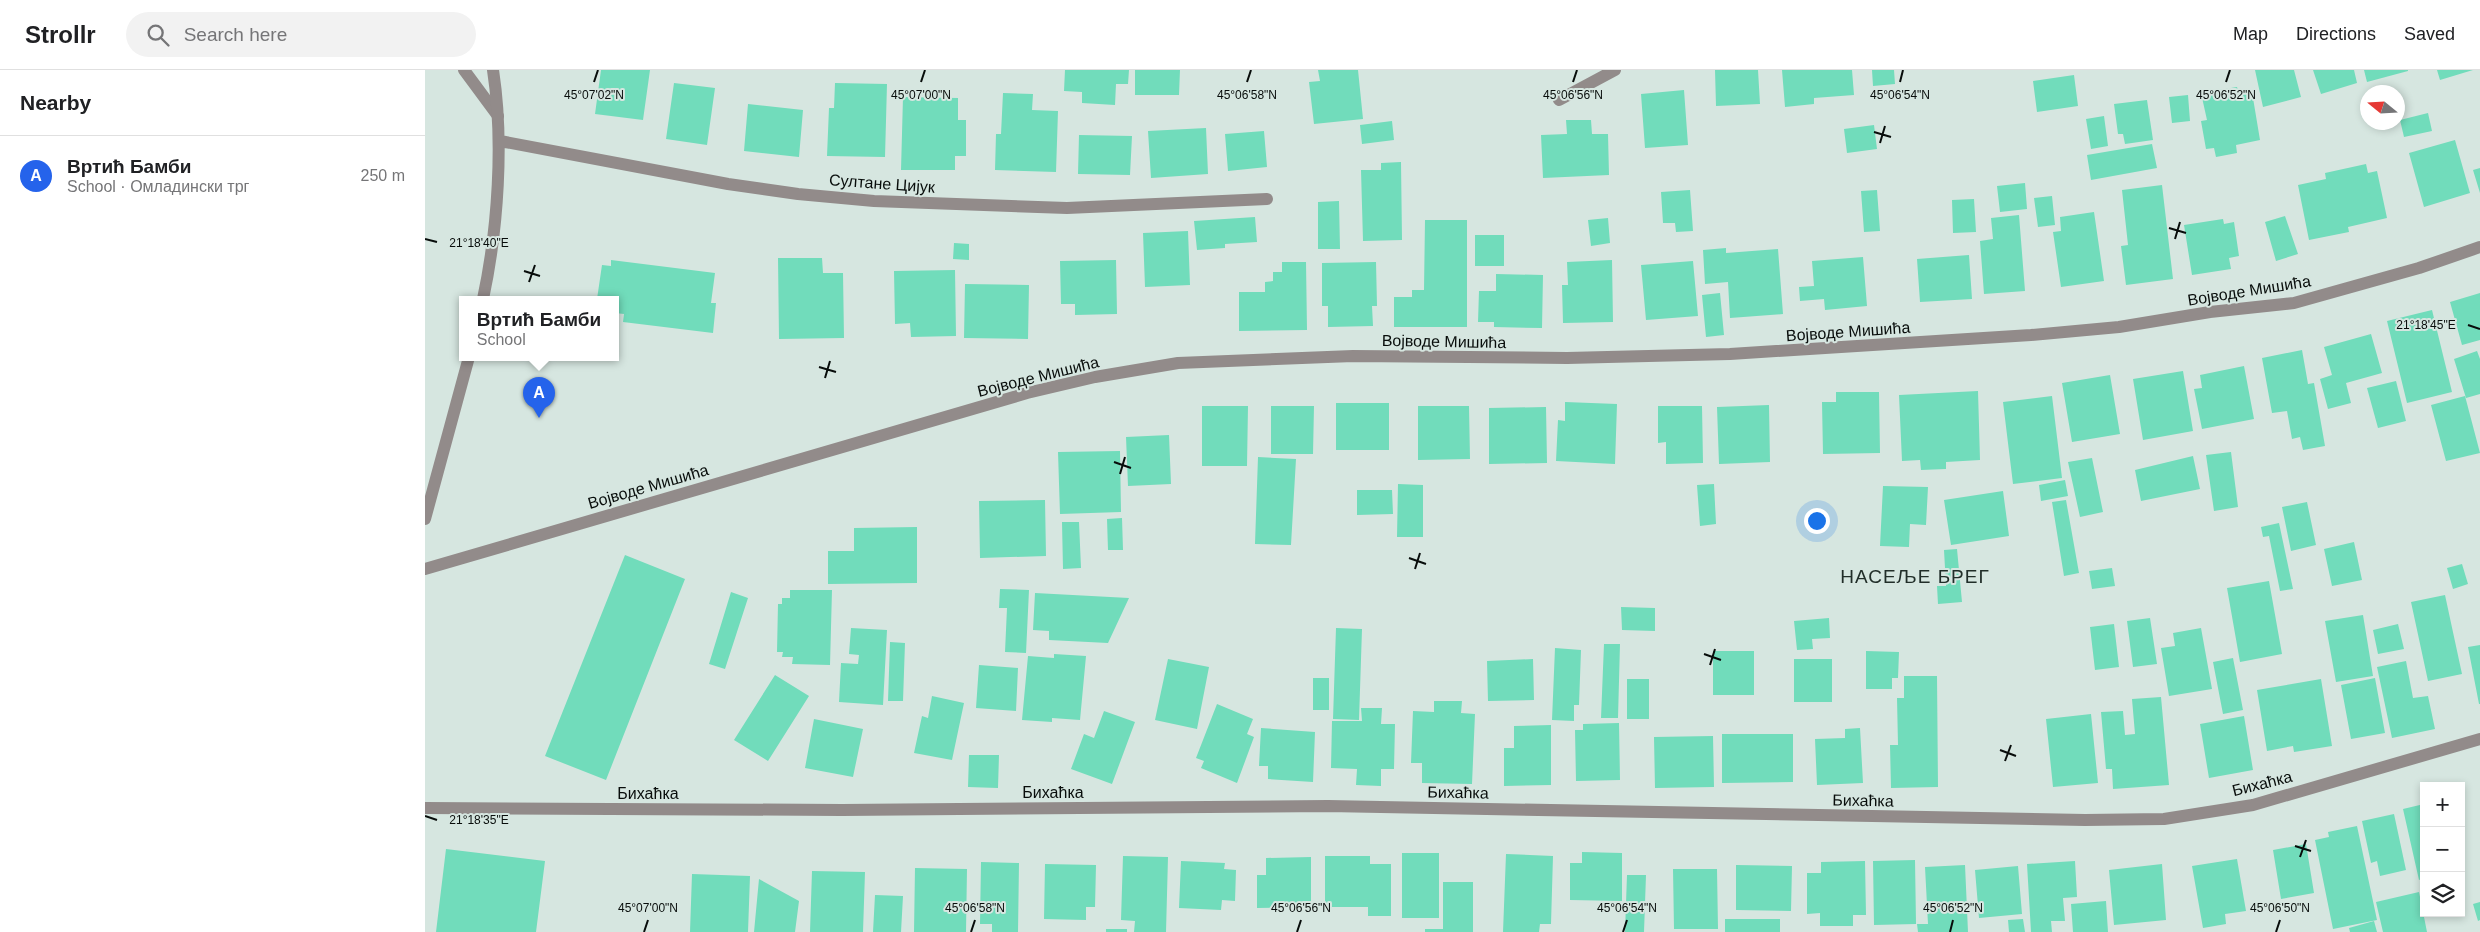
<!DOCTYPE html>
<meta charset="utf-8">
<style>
body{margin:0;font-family:Arial,sans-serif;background:#f2f2f2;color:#202124}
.controls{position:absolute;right:15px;bottom:15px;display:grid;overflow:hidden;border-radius:0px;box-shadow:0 2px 8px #0003}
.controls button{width:45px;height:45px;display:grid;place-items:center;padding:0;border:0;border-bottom:1px solid #e0e0e0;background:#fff;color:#202124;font:25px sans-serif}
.compass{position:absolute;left:1935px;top:15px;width:45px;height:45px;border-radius:50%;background:#fff;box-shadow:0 2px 8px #0003;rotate:288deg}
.you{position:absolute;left:1391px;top:450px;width:18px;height:18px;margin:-12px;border:4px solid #fff;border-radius:50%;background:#1a73e8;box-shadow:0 0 0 8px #1a73e833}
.badge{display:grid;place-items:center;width:32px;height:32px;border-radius:50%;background:#2563eb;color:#fff;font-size:16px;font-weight:700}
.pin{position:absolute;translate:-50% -41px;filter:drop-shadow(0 1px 2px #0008)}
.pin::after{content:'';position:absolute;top:26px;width:18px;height:15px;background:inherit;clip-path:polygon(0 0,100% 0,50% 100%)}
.popup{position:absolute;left:34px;top:226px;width:160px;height:65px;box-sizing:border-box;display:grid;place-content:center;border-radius:0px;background:#fff;filter:drop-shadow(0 1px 4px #0005);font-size:16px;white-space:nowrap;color:#757577}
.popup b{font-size:19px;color:#202124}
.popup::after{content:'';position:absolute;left:50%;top:100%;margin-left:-10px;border:10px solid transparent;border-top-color:#fff}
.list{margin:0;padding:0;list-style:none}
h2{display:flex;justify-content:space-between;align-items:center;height:65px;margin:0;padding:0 20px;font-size:21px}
h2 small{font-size:16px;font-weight:400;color:#757577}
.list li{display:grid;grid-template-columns:32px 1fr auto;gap:15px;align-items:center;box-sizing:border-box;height:80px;padding:0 20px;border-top:1px solid #e0e0e0}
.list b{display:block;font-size:19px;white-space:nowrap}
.list p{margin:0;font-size:16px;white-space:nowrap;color:#757577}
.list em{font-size:16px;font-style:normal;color:#757577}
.icon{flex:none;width:28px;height:28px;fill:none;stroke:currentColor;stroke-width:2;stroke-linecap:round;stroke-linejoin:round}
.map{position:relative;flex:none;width:2055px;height:862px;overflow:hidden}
header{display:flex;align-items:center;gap:30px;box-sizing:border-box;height:70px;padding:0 25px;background:#fff;border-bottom:1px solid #e0e0e0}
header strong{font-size:24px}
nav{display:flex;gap:28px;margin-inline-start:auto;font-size:18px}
.search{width:350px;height:45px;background:#f2f2f2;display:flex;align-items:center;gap:12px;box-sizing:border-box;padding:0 18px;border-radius:28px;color:#757577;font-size:19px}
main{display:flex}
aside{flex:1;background:#fff}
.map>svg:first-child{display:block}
.building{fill:#71dcbb}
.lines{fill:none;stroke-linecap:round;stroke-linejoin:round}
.lane{stroke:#928b8a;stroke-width:12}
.street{stroke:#928b8a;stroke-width:12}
.ticks{fill:none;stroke:#080d0b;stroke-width:2}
.labels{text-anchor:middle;stroke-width:4;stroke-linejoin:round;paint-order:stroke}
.street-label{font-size:16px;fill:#080d0b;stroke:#d6e6e0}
.quarter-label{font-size:19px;letter-spacing:1px;fill:#212e29;stroke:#d6e6e0}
.ticks-label{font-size:12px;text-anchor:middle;fill:#080d0b;stroke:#d6e6e0;stroke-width:4;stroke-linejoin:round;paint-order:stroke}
</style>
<header>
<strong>Strollr</strong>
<div class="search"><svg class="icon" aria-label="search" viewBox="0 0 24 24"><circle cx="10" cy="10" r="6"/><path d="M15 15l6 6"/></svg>Search here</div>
<nav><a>Map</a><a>Directions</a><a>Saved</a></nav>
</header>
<main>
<aside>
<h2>Nearby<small></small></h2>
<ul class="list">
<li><span class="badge">A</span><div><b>Вртић Бамби</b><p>School · Омладински трг</p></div><em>250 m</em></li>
</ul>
</aside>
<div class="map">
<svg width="2055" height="862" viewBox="0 0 2055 862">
<rect width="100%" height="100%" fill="#d6e6e0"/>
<path class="building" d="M176,0H225L218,50L170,44Z
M640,0H704L703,14H691L690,35L657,33V22L639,21Z
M710,0H755L754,25H710Z
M893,0H933L938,49L889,54L884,12L895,11Z
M1290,0H1333L1335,34L1291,36Z
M1357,0H1427L1429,25L1389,28V34L1360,37Z
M1447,0H1469L1470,14L1448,16Z
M1830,0H1869L1876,27L1838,37Z
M1888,0H1929L1932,13L1896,24Z
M1939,0H1983V1L1942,12Z
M2012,0H2048L2015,10Z
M1649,5L1653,36L1612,42L1608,11Z
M249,13L290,18L282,75L241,69Z
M410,13L462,14L460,87L402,86L404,38H409Z
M1812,17L1814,24L1827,22L1835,70L1811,75L1812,83L1791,87L1789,78L1781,79L1776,51L1782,50L1776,23Z
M1259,20L1263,75L1220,78L1216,24Z
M578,23L608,24L607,40L633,41L631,102L570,100L571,64H576Z
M1763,25L1765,51L1747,53L1744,27Z
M478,27L533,28V50H541V86H530V100H476Z
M1722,30L1728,70L1700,74L1698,64H1693L1689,34Z
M323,34L378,40L374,87L319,81Z
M2003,43L2007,61L1979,67L1975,50Z
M1679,46L1683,76L1666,79L1661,49Z
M1141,50H1166L1167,64H1183L1184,105L1118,108L1116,65L1142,64Z
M967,51L969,70L937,74L935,55Z
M1449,55L1452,79L1422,83L1419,59Z
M781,58L783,104L726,108L723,61Z
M839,61L842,97L803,101L800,64Z
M654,65L707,66L705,105L653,104Z
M2030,70L2045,123L1999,137L1984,83Z
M1727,74L1732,98L1666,110L1662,85Z
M976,92L977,170L938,171L936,100H956V93Z
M1941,94L1943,103L1952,101L1962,148L1923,157L1924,162L1884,170L1873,115L1901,109L1900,103Z
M2055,98V123L2048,100Z
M1600,113L1602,139L1575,142L1572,116Z
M1737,115L1748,209L1701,215L1696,176L1703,175L1697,120Z
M1265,120L1268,161L1251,162L1250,153H1238L1236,122Z
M1452,120L1455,161L1439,162L1436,121Z
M1627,126L1630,155L1613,157L1609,128Z
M1549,129L1551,162L1528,163L1527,130Z
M914,131L915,179H893V132Z
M1669,142L1679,211L1636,217L1628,162L1636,161L1635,147Z
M1594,145L1600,221L1559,224L1555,171L1568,169L1566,148Z
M1860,146L1873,184L1851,191L1840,152Z
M830,147L832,172L800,174V178L772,180L769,151Z
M1183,148L1185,173L1166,176L1163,150Z
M1798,149L1799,154L1809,152L1814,186L1804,188L1806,199L1767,205L1759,155Z
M1000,150H1042V257H969V227H987V220H999Z
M763,161L765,215L720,217L718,163Z
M1050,165H1079V196H1050Z
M529,173L544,174V190L528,189Z
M1301,178V183L1353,179L1358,244L1305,248L1303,212L1280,214L1278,180Z
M1544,185L1547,229L1495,232L1492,189Z
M1438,187L1442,236L1400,240L1399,229L1375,231L1374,217L1389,216L1387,191Z
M353,188H397L398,203H418L419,268L354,269Z
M186,190L290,203L286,233H291L288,263L198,252L199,244L190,243V229H172L177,195L186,196Z
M691,190L692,244L650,245V234H636L635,191Z
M1187,190L1188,252L1138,253L1137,215H1143L1142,192Z
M1268,191L1273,246L1221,250L1216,195Z
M857,192H881L882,260L814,261V222H840V212L848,211V202H857Z
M951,192L952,236H947L948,256L903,257V236H897V193Z
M530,200L531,266L486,267L485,253L470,254L469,201Z
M1071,204L1118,205L1117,258L1069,257V252H1053L1054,221H1071Z
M540,214L604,215L603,269L539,268Z
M1295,223L1299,265L1281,267L1277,225Z
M2055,223V270L2037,275L2025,232Z
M2007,240L2027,322L1982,333L1962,251Z
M1946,264L1957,303L1921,313L1926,333L1903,339L1895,309L1907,305L1899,277Z
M1877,280L1883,314L1889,313L1900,376L1878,380L1875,367L1867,369L1862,341L1847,343L1837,288Z
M2052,281L2055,289V324L2041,328L2029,289Z
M1819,296L1829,349L1777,359L1769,319L1777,318L1775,305Z
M1758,301L1768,361L1718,370L1708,309Z
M1685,305L1695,364L1647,372L1637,313Z
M1971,311L1981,351L1953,358L1942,318Z
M1553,321L1555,390L1521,392V399L1496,400L1495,390L1477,391L1474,325Z
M1411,322H1454L1455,383L1398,384L1397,332H1411Z
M1627,326L1637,408L1588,414L1578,332Z
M2040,326L2055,383L2021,391L2006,335Z
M1140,332L1192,334L1190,394L1131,391L1133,350L1140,351Z
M911,333H964V380H911Z
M1344,335L1345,392L1294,394L1292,337Z
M777,336H823L822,396H777Z
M846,336H889L888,384H846Z
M993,336H1044L1045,389L993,390Z
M1233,336H1277L1278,393L1241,394V372L1233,373Z
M1121,337L1122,393L1064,394V338Z
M744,365L746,414L703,416L701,367Z
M695,381L696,442L635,444L633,382Z
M1806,382L1813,437L1789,441L1781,385Z
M1768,386L1775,419L1716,431L1710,400Z
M833,387L871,389L866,475L830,474Z
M1667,388L1678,442L1655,447L1643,392Z
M1640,410L1643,426L1616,431L1614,415Z
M973,414L998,415V467H972Z
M1289,414L1291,454L1275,456L1272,415Z
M1458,416L1503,417L1501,455L1485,454L1484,477L1455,476Z
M932,420H967L968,444L932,445Z
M1578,421L1584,466L1526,475L1519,430Z
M620,430L621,486L555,488L554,431Z
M1641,430L1654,503L1639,506L1627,432Z
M1882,432L1891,475L1866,481L1857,437Z
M697,448L698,480H683L682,449Z
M637,452H654L656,498L638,499Z
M1854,453L1868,519L1855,521L1844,466L1838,467L1836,457Z
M492,457V513L403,514V481H429V458Z
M1929,472L1937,510L1907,516L1899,479Z
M1532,479L1537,532L1513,534L1512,516H1521L1519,480Z
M200,485L260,509L181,710L120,686Z
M2037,494L2043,514L2028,519L2022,498Z
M1687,498L1690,516L1667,519L1664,501Z
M1844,511L1857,584L1815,592L1802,518Z
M575,519L604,520L601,583L580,582L582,538H574Z
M365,520H407L405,595L367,594L368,587H357L358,582H352L353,534H357V528H365Z
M306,522L323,528L300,599L284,594Z
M610,523L704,528L683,573L624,570V561L608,560Z
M2020,525L2037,604L2003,611L1986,532Z
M1196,537L1230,538V561L1197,560Z
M1938,545L1948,606L1911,612L1900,551Z
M1404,548L1405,568L1387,569L1388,579L1372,580L1369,551Z
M1725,548L1732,594L1708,597L1702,551Z
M1689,554L1694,597L1670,600L1665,557Z
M1973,554L1979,579L1953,584L1948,560Z
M426,558L462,560L458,635L414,632L416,593L433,594L434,585L424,584Z
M911,558L937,559L934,650L908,649Z
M1776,558L1787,619L1744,626L1736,578L1750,576L1748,563Z
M465,572L480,573L478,631H463Z
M1179,574H1195L1193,648H1176Z
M2055,575V634H2054L2043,577Z
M1130,578L1156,580L1154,635H1149V651L1127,650Z
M1288,581H1329V625H1288Z
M1441,581L1474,582L1473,608H1467V619H1441Z
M629,584L661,586L655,650L627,648V652L597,650L603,586L629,588Z
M1808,588L1818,640L1798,644L1788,592Z
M743,589L784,597L772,659L730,650Z
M1108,589L1109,630L1063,631L1062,591Z
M1369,589H1407V632H1369Z
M1981,591L1988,628L2003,626L2010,659L1967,668L1952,597Z
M554,595L593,598L591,641L551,638Z
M350,605L384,626L343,691L309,670Z
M1479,606H1512L1513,717L1466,718L1465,675H1473L1472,628H1479Z
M888,608H904V640H888Z
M1950,608L1960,663L1926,669L1916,615Z
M1202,609H1224V649H1202Z
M1896,609L1907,676L1869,682L1868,676L1842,681L1832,620Z
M507,626L539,633L527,690L489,683L497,646L503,648Z
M1736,627L1744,715L1688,719L1687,699H1681L1676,642L1698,641L1700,665L1710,664L1707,629Z
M1009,631H1037L1036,643L1050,644L1047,714L997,713V693H986L988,641L1009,642Z
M792,634L828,649L822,664L829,667L812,713L776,698L779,691L771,688Z
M936,638H957L956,654H970L969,699H956V716L931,715L932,699L906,698L907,651H937Z
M679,641L710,652L687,714L646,699L659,664L669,668Z
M1666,644L1673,713L1628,717L1621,649Z
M1819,646L1828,700L1784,708L1775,654Z
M389,649L438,659L428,707L380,698Z
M1194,653L1195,710L1151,711L1150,660H1158V654Z
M1126,655V715L1079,716V678H1089V656Z
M836,658L890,662L888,712L843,709V696H834Z
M1435,658L1438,713L1392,715L1390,669L1420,668V659Z
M1297,664H1368V712L1297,713Z
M1288,666L1289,717L1230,718L1229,667Z
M544,685H574L573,718L543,717Z
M1999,734V808L1994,810L1978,739Z
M1969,744L1981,800L1955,806L1952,791L1946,793L1937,751Z
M1932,756L1952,850L1908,859L1890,770L1904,767L1903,762Z
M1881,774L1889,823L1856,829L1848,780Z
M21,779L120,791L111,862H11Z
M1157,782L1197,783V831L1145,830V793H1157Z
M977,783H1014V848H977Z
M1081,784L1128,786L1126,854H1115L1114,862H1078Z
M698,786L743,787L741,862H709L710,851L696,850Z
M900,786H945V794H966V846H943V837H900Z
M886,787V837L832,838V805H841V788Z
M1812,789L1821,841L1800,844L1801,854L1778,858L1767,796Z
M1490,790L1491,854L1449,855L1448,791Z
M756,791L800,793L799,799L811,800L810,831L797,830L796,840L754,838Z
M1440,791L1441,845H1428V856H1395V843L1382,844V803H1396V792Z
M1650,791L1652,827L1638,828L1640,851H1626L1627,862H1606L1602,794Z
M556,792L594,793L593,862H567V854H555Z
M620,794L671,795L670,837H661V850L619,849Z
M1737,794L1741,850L1689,855L1684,800Z
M1311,795L1367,796L1366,841L1311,840Z
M1540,795L1543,862H1493L1492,854H1503L1500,797Z
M1593,796L1597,844L1554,848L1550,800Z
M490,798L542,799L541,862H489Z
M1248,799H1292L1293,859H1249Z
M387,801L440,802L438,862H385Z
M267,804L325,806L323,862H265Z
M1202,805H1221L1219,862H1200Z
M334,809L374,831L370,862H329Z
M1018,812H1048V862H1000V859H1018Z
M1994,822L2002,862H1958L1951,832Z
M450,825L478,826L476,862H448Z
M1681,831L1683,862H1648L1646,834Z
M2055,832V850L2053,851L2048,834Z
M1300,849H1355V862H1300Z
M1598,849L1600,862H1584L1583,850Z
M1949,851L1952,862H1925L1924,858Z
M681,859H702V862H681Z"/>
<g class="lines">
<path class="lane" d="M39,0L73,46"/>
<path class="street" d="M1134,30L1190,0
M75,71L303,114L373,124L449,131L642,138L842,129
M58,229C73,159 79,71 68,0
M0,449L44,287
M0,499L602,323L670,307L753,293L928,286L1142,288L1305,284L1606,265L1694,257L1785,242L1869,233L1994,198L2055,177
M0,738L417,740L903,736L1660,750L1739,749L1828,735L2055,669"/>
</g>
<path class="ticks" d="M169,12L173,0M496,12L500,0M822,12L826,0M1148,12L1152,0M1475,12L1478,0M1801,12L1805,0M1449,62L1466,67M1455,73L1460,56M1744,158L1761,163M0,169L12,172M1750,169L1755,152M99,201L115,206M104,212L110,195M2043,255L2055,259M394,297L411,302M400,308L405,291M689,392L706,398M695,404L700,387M984,488L1001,494M990,499L995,483M1279,584L1296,590M1285,595L1290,579M1575,680L1591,686M1580,691L1586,675M0,746L12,750M1870,776L1886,781M1875,787L1881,770M219,862L223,850M546,862L550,850M872,862L876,850M1198,862L1202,850M1525,862L1528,850M1851,862L1855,850"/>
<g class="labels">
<g class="street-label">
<text transform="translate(457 113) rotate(4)" y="6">Султане Цијук</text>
<text transform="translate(1824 220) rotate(-9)" y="6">Војводе Мишића</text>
<text transform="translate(1423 261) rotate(-4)" y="6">Војводе Мишића</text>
<text transform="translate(1019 271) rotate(1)" y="6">Војводе Мишића</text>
<text transform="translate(613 306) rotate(-14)" y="6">Војводе Мишића</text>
<text transform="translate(223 416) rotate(-16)" y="6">Војводе Мишића</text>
<text transform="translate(1837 713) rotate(-14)" y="6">Бихаћка</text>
<text x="628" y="728">Бихаћка</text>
<text transform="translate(1033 722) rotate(1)" y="6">Бихаћка</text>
<text x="223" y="729">Бихаћка</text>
<text transform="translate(1438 730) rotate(1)" y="6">Бихаћка</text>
</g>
<g class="quarter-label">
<text x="1490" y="513">НАСЕЉЕ БРЕГ</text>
</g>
</g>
<g class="ticks-label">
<text x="169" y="29">45°07'02"N</text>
<text x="496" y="29">45°07'00"N</text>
<text x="822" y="29">45°06'58"N</text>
<text x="1148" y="29">45°06'56"N</text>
<text x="1475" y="29">45°06'54"N</text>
<text x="1801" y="29">45°06'52"N</text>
<text x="54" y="177">21°18'40"E</text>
<text x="2001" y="259">21°18'45"E</text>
<text x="54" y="754">21°18'35"E</text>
<text x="550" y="842">45°06'58"N</text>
<text x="1855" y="842">45°06'50"N</text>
<text x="223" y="842">45°07'00"N</text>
<text x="876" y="842">45°06'56"N</text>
<text x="1202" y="842">45°06'54"N</text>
<text x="1528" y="842">45°06'52"N</text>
</g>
</svg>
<div class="controls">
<button>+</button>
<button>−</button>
<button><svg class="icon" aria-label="layers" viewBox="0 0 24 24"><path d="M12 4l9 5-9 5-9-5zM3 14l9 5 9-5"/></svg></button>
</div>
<svg class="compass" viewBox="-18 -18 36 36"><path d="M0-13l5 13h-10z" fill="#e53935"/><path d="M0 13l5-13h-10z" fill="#757577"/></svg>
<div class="you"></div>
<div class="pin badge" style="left:114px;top:348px">A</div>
<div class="popup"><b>Вртић Бамби</b>School</div>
</div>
</main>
